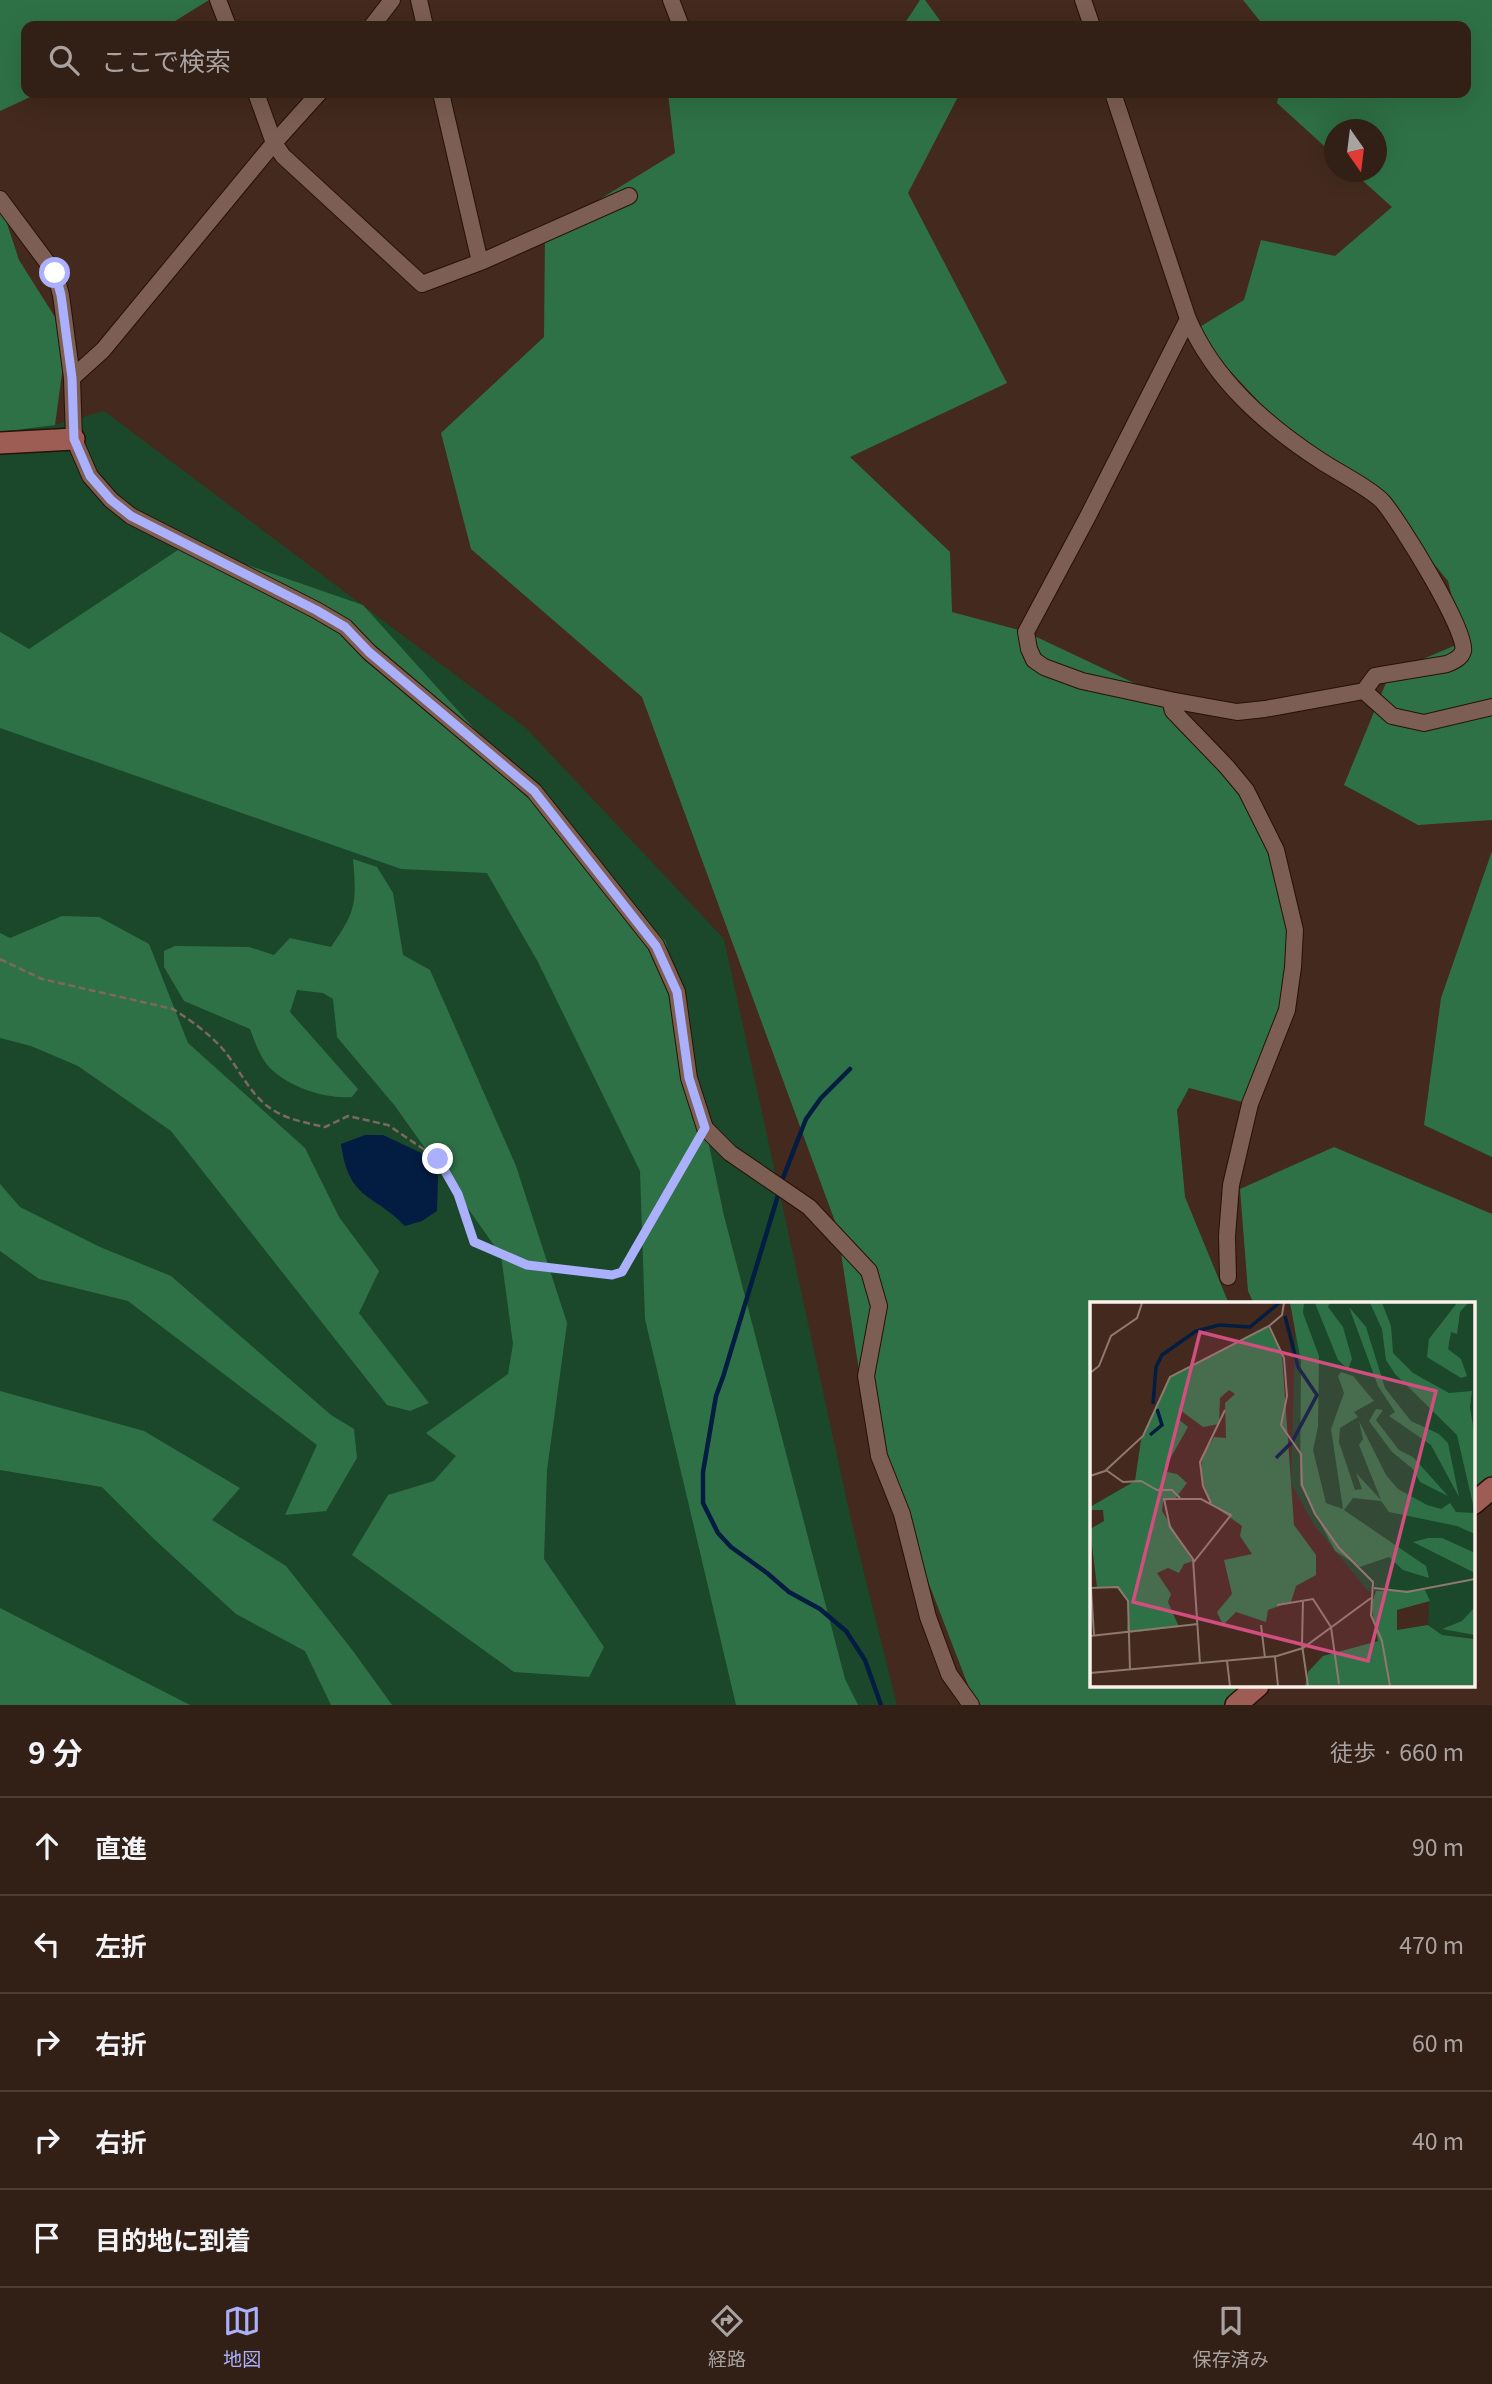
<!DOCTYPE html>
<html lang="ja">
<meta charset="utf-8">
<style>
body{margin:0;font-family:Georgia,"Noto Sans JP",serif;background:#3d2c23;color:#f1f3f6}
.compass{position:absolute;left:1324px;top:119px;width:63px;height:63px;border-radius:50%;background:#321f16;box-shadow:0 7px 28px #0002;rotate:166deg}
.stop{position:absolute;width:21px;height:21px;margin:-16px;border:5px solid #aab0fb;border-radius:50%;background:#fff}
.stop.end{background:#aab0fb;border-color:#fff;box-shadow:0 2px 7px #0008}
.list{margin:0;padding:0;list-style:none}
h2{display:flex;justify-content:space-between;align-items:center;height:91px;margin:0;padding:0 28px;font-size:30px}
h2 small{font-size:23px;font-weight:400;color:#a8a2a1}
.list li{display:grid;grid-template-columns:46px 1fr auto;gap:21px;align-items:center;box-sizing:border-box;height:98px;padding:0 28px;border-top:2px solid #4d3d35}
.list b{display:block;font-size:26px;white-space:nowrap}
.list em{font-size:23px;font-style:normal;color:#a8a2a1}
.icon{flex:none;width:38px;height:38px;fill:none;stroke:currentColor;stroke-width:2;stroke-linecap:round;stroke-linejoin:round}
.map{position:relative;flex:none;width:1492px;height:1705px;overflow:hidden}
.search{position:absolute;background:#321f16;box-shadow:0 7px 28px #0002;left:21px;right:21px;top:21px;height:77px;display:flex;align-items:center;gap:18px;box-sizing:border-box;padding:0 24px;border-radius:14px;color:#a8a2a1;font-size:26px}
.sheet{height:581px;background:#321f16}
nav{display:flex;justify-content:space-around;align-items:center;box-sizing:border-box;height:98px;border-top:2px solid #4d3d35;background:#321f16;font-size:19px;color:#a8a2a1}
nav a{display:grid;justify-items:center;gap:4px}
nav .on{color:#aab0fb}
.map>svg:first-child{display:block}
.green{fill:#1b482b}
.forest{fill:#2f7146}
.water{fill:#031d42}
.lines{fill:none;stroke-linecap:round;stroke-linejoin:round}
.stream{stroke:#031d42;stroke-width:4.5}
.street-casing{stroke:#281107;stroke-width:18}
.secondary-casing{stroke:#281107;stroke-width:24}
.path{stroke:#7d675e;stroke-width:2.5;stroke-dasharray:7 3.5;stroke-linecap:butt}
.street{stroke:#7c5e52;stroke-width:16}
.secondary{stroke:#9d5d55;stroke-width:21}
.route{stroke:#aab0fb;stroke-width:9}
.inset-river{fill:none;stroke:#031d42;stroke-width:3.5}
.inset-road{fill:none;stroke:#8e7970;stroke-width:2}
.view{fill:#d14e7f;fill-opacity:0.15;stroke:#d14e7f;stroke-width:3.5}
.inset-edge{fill:none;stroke:#fef0ea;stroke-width:3.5}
</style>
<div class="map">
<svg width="1492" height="1705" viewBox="0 0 1492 1705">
<rect width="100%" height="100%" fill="#43291e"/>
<path class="green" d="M104,411L526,728L724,939L852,1524L897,1705H0V424L55,425Z"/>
<path class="forest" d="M0,0H209L167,26H26V93H39L0,111Z
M920,0H925L944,26H903Z
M1243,0H1492V820L1418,825L1344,785L1390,673L1463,642L1448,581L1382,501L1301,447L1193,331L1244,300L1261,240L1335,256L1392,207L1353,172H1376V130H1334V155L1277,103L1279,93H1466V26H1264Z
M668,93H960L908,193L1007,383L850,457L950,552L952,612L1026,632L1170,700L1269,837L1293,967L1250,1104L1189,1088L1177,1110L1185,1197L1229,1304H1091V1686H1264L1242,1705H981L971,1693L867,1423L837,1227L642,697L471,549L441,433L544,337L545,233L675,153Z
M0,202L19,260L67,336L55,425L0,432Z
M187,544L363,605L666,942L724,1216L845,1679L858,1705H736L645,1319L640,1171L538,962L487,873L401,869L0,728V632L29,649Z
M1492,851V1157L1424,1125L1441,998Z
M353,859L377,867L393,893L403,955L430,970L516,1166L567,1323L547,1470L544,1559L604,1647L589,1677L514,1672L352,1555L388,1495L434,1481L456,1456L426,1433L508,1374L513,1344L501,1255L395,1106L337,1037L333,999L323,993L297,990L290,1012L358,1089L352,1097C326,1099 290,1088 270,1068C260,1058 255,1042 250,1029L184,1001L164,967V951L175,946L249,947L274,955L290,938L331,947C356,911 357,903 353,859Z
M62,916L99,917L149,944L188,1043L305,1148L339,1217L379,1271L359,1313L429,1403L410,1411L387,1405L171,1131L78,1066L31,1046L0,1038V933L10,938Z
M1334,1147L1492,1214V1484L1473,1501V1304H1254L1248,1291L1240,1189Z
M0,1184L20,1207L100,1247L171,1276L331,1415L354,1429L357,1458L326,1511L285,1515L317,1445L128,1301L39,1279L0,1251Z
M0,1391L144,1431L240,1488L212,1520L286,1566L353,1651L392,1705H331L305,1651L236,1614L155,1540L102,1487L0,1470Z
M0,1608L190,1705H0Z"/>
<path class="water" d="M365,1135H383L432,1158L438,1177L437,1211L422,1221L405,1226C372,1192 349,1201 341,1144Z"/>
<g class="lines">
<path class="stream" d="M781,1183L806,1119L821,1098L850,1069
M779,1192L723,1377L716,1396L703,1472V1503L718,1533L731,1547L767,1573L789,1592L820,1609L846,1631L865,1660L881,1705"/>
<g class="street-casing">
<path id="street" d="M218,0L228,26
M419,0L425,26
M671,0L681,26
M1083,0L1092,26
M372,26L392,0
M256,93L274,143L283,156L422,284L483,261L629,196
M441,93L480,262
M1113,93L1188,319C1214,380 1266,425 1321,461C1336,471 1373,490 1383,502C1398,519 1469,633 1463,651C1461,658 1454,661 1447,664L1375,676L1364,691L1265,709L1237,712L1170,700L1082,681L1044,667L1034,660L1029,649L1026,632L1087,518L1188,319
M0,199L55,273L61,295L72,378L74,439L90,476L111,500L131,516L316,610L345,627L369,652L534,791L656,945L677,992L689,1078L705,1128L730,1153L809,1207L869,1271L879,1306L866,1376L879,1456L902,1514L928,1617L949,1674L971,1705
M72,378L103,350L274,143L319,93
M1364,691L1392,716L1424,723L1492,707
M1170,700L1173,711L1226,766L1246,790L1276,850L1295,930L1293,967L1287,1010L1250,1104L1231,1185L1227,1236L1228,1277"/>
</g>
<g class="secondary-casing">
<path id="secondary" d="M0,443L74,439
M1473,1504L1492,1488
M1236,1705L1258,1686"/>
</g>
<path class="path" d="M0,959L42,979L173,1009C190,1020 207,1032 221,1047C239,1067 249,1095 273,1110C288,1120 308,1123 325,1127L348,1116L388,1125L438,1159L458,1194L474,1242L527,1265L612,1275L622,1272L697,1143"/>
<use href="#street" class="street"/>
<use href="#secondary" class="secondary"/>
</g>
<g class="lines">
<path class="route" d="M55,273L61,295L72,378L74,439L90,476L111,500L131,516L316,610L345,627L369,652L534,791L656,946L677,992L689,1078L705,1128L622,1272L612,1275L527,1265L474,1242L458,1194L438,1159"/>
</g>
<g transform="translate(1090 1302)">
<rect width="385" height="385" fill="#43291e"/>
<path d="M206,1H385V336L351,333L338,322L339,299L278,289L224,223L201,181Z" fill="#1b482b"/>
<path d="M200,1H214L213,11L229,54L228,125L223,148L236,201L253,207L241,127L254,91L248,74L251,70L263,74L284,99L264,110L268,115L250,126L249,140L265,188L272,187L266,171L291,198L269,143L273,137L269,119L296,173L308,187L337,203L351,207L360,201L366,210L385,211L367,133L305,72L296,58L292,27L280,1H292L301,24L303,51L323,71L359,91L382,89L380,105L385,137V232L367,224L299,210L291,199L263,196L254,208L336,264L339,276L313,268L299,255L270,265L245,249L210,183L211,60ZM225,1H240L238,5L253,25L262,57L258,67L248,58ZM367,1H378L370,10L367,32L361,30L358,47L371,57L377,74L371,76L337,55L339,37ZM259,5L276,25L295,86L321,119L349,132L358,141L369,195L341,143L299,114L305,110L288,84ZM178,25L192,53L204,223L226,253V273L206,284L201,300L178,308L176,320L146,310L133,323L127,310L142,292L134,258L162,252L150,234L152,224L121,202L111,176L112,155L124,135L136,136L135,101L145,92L139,88L130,96L129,122L113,125L90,108L87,116L98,125L73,169L87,172L97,181L85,197L73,199L72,209L103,259L94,262L89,271L78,266L67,271L81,292L78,300L89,325L37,331L39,301L27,286L7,285L0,227L14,219L13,208H2L0,212V205L45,179L51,138L78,77ZM286,107L293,108L286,118L309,148L323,155L358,194L330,180L323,167L302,150L279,119ZM338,236H352L385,251V271L323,240ZM335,288L340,299L307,308V328L338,323L352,333L385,337V384H215L218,370L233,354L288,339L281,303L286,289ZM385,305V333L352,327L372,319Z" fill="#2f7146"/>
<path class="inset-river" d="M63,102L66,65L72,53L106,29L129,23L160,25L189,1M60,133L72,123L67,107M186,156L202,140L227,93L208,65L195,14"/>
<path class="inset-road" d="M179,24L194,56L197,94L191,123L211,152L212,183L225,212L249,246L283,280L281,313L292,339L300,384M0,71L9,64L21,34L47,16L52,1M16,168L33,180L51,179L67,188H82L90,196M0,174L15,169L53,134L80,75L179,24L192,13L194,1M121,201L113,184L110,160L135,108M103,261L141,213L111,197H74L80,225L103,257L110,362M0,286L28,285L38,299L40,368M1,286L4,333M284,286L317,290L385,277M213,298L212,343L218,384M187,303L223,297L241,325L249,382M171,323L175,356M0,334L108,322M185,355L188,384M137,359L140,384M0,371L187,354L213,346L281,296"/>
<path class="view" d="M110,30L346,89L278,359L43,300Z"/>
<rect width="385" height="385" class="inset-edge"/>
</g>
</svg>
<svg class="compass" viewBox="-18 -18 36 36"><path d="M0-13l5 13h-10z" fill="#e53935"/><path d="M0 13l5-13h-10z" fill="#a8a2a1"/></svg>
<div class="stop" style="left:55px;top:273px"></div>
<div class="stop end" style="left:438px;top:1159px"></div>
<div class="search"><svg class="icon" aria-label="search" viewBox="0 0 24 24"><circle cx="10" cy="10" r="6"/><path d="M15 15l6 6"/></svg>ここで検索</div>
</div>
<section class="sheet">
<h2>9 分<small>徒歩 · 660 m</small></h2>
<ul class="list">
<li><svg class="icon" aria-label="ahead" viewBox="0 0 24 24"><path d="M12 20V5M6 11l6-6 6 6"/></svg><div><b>直進</b></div><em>90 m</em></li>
<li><svg class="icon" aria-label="left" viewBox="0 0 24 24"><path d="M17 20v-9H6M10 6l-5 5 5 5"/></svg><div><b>左折</b></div><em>470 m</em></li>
<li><svg class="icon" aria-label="right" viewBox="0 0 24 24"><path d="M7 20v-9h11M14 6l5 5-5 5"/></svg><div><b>右折</b></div><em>60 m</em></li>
<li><svg class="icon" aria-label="right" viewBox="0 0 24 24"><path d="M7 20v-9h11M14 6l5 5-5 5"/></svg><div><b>右折</b></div><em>40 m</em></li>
<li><svg class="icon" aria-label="arrive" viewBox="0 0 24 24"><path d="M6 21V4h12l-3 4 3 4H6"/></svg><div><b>目的地に到着</b></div></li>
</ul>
</section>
<nav>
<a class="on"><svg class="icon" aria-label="map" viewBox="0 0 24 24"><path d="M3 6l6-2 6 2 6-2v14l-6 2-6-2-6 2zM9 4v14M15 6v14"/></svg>地図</a>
<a><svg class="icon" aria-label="directions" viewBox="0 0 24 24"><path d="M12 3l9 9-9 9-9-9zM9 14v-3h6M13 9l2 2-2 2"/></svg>経路</a>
<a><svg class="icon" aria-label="saved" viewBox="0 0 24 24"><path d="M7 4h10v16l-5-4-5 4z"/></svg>保存済み</a>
</nav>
